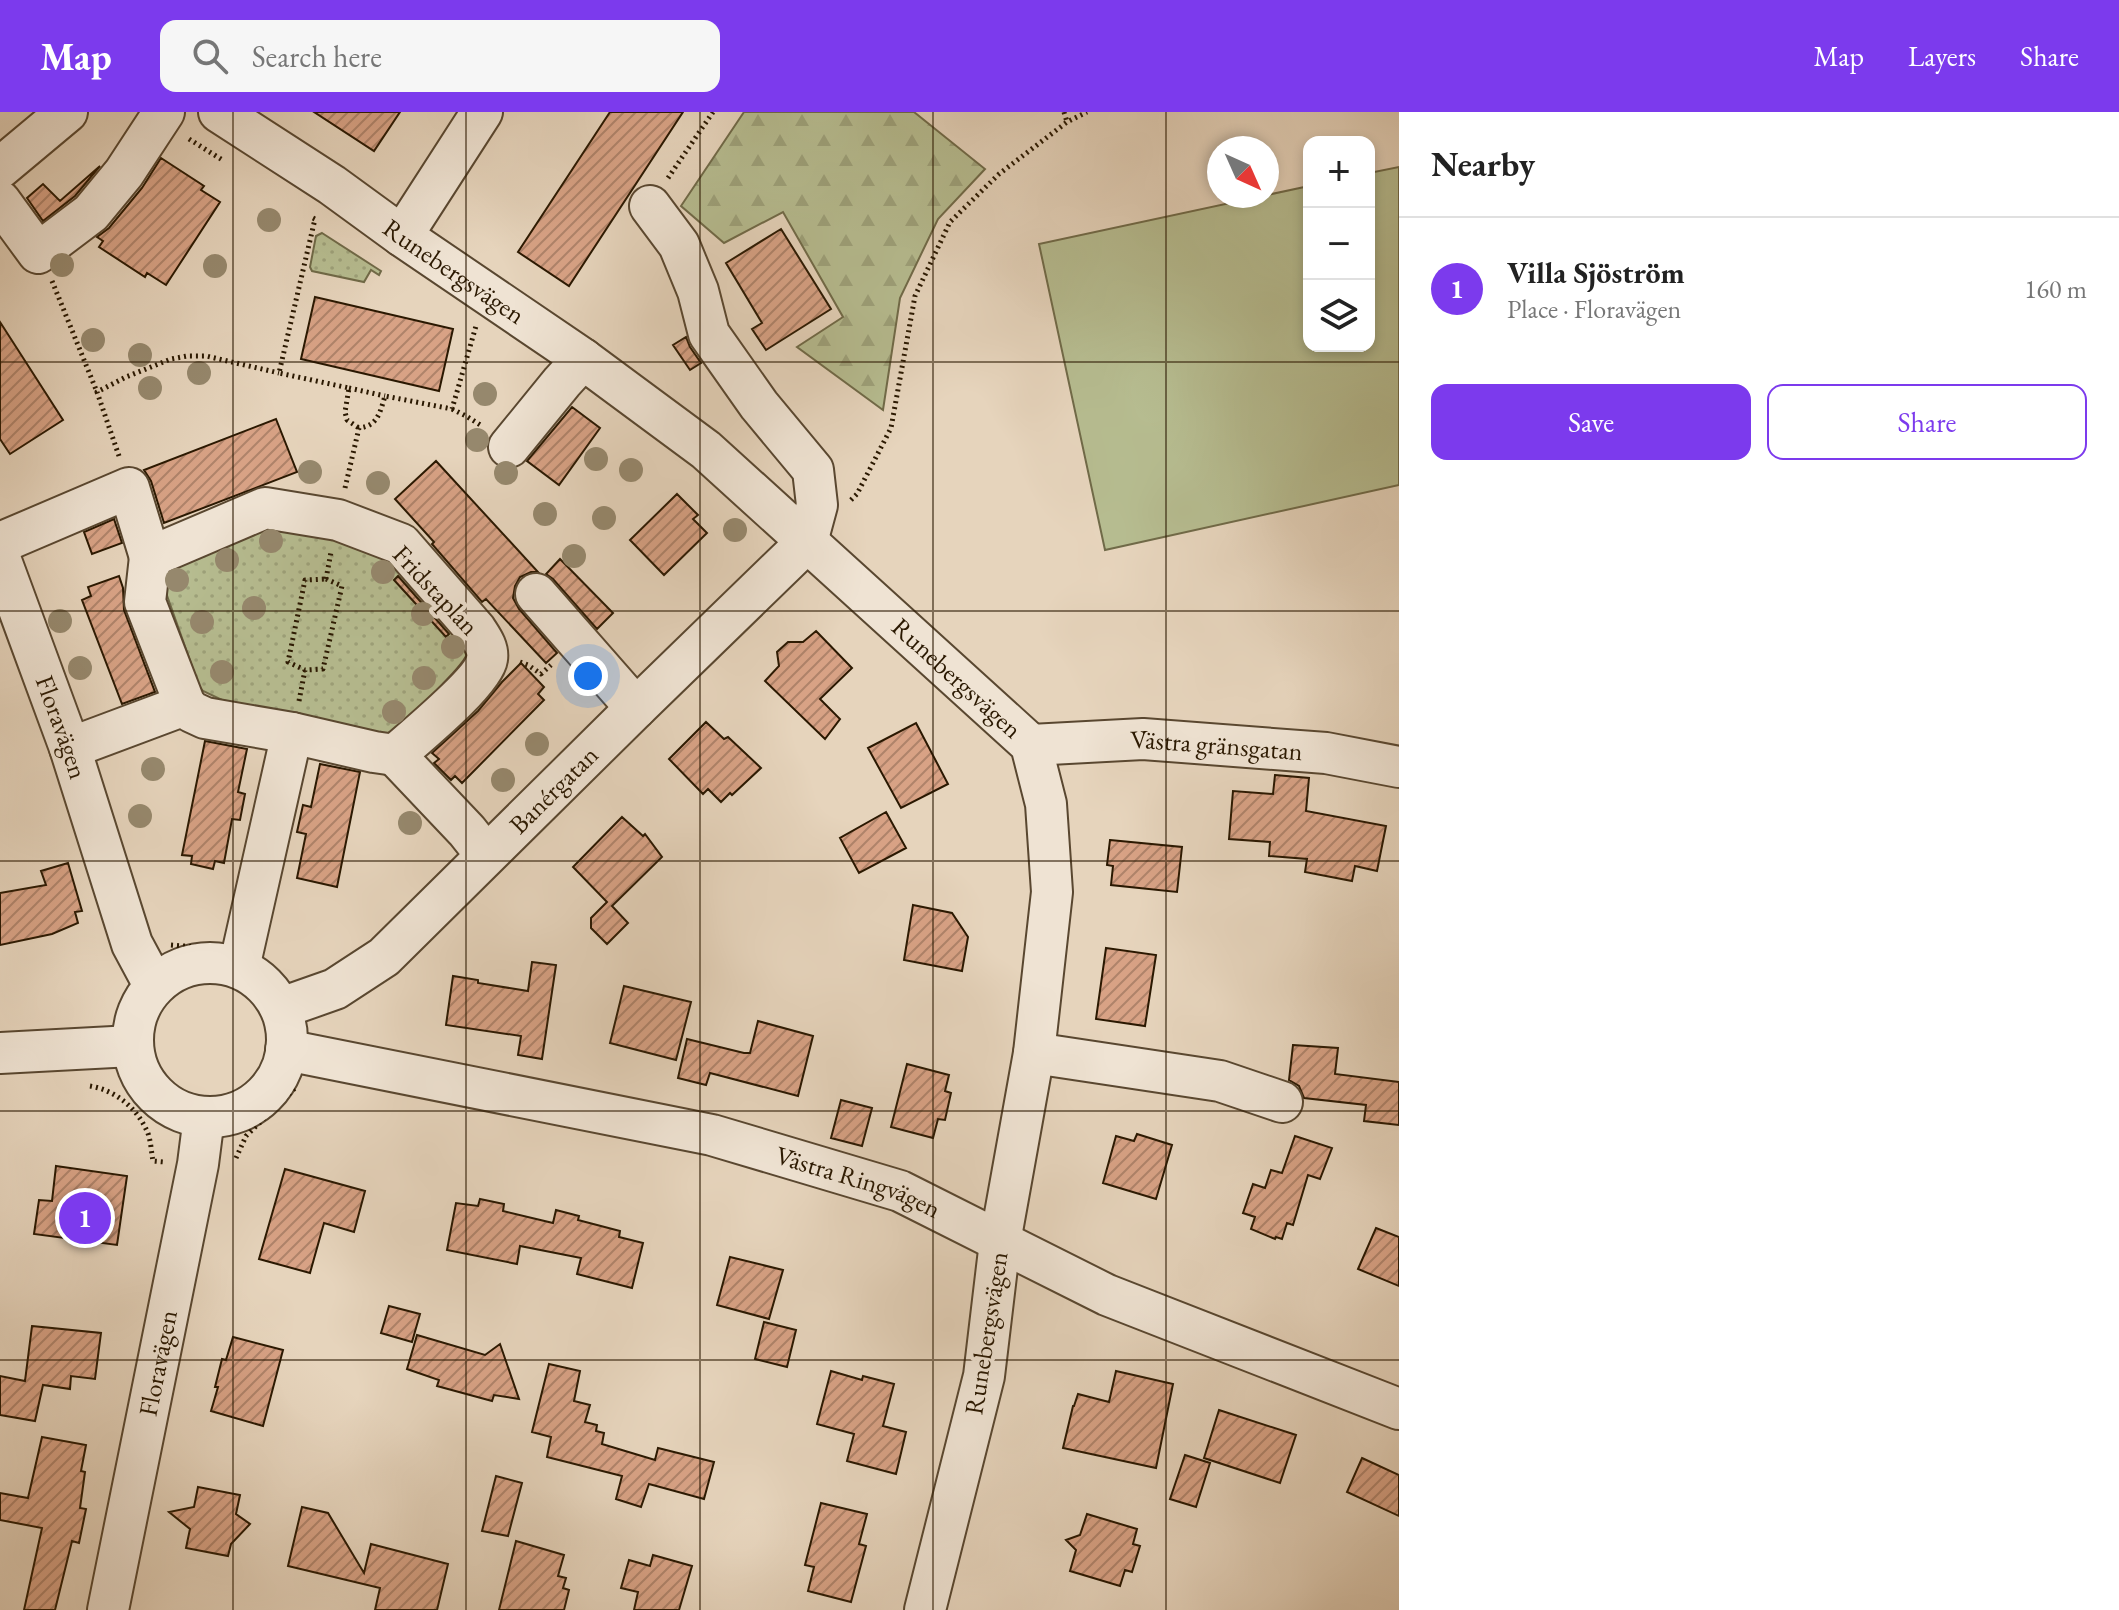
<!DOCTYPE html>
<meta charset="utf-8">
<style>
body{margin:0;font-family:"EB Garamond",serif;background:#f6f6f6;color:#222}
.controls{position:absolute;right:24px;top:24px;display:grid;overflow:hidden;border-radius:16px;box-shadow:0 4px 12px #0003}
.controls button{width:72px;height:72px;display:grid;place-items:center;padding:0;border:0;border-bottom:2px solid #e0e0e0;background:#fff;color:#222;font:40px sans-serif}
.compass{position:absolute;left:1207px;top:24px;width:72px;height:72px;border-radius:50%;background:#fff;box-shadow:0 4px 12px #0003;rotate:135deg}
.you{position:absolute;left:588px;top:564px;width:28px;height:28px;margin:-20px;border:6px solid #fff;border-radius:50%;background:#1a73e8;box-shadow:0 0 0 12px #1a73e833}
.badge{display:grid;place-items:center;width:52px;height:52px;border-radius:50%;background:#7c3aed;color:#fff;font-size:26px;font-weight:700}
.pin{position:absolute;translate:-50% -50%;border:4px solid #fff;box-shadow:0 2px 8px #0006}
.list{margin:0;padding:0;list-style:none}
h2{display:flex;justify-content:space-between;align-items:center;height:104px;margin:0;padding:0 32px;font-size:34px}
h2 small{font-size:26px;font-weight:400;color:#767676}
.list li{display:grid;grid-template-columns:52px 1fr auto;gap:24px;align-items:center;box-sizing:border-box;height:144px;padding:0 32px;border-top:2px solid #e0e0e0}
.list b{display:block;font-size:30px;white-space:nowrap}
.list p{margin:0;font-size:26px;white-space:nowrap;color:#767676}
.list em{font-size:26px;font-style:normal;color:#767676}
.actions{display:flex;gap:16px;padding:24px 32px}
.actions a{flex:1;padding:18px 0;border:2px solid #7c3aed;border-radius:16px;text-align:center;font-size:28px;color:#7c3aed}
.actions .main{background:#7c3aed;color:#fff}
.icon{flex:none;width:44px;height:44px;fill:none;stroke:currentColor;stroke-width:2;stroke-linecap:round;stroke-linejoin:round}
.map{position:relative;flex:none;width:1399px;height:1498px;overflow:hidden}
header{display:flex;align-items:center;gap:48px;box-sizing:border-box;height:112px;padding:0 40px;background:#7c3aed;color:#fff}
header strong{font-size:38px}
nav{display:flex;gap:44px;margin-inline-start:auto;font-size:28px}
.search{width:560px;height:72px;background:#f6f6f6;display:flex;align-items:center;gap:20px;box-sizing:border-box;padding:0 28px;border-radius:16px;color:#767676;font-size:30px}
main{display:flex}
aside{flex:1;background:#fff}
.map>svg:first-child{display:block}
.green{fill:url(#green-dots);stroke:#706a48;stroke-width:2}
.forest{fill:url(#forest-firs);stroke:#706a48;stroke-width:2}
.pitch{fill:#b6bc90;stroke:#706a48;stroke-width:2}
.building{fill:url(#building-hatch);stroke:#2a1801;stroke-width:2}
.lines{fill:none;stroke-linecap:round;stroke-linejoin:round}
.minor-casing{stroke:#594730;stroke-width:44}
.path{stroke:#2a1801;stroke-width:5;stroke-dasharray:2 4;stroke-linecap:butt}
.minor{stroke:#efe3d3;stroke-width:40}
.tree{fill:#96886d}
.grid{fill:none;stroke:#2a1801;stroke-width:2;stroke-opacity:0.55}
.labels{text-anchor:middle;stroke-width:8;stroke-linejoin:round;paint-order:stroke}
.street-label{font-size:26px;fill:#2a1801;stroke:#efe3d3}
</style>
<header>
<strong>Map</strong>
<div class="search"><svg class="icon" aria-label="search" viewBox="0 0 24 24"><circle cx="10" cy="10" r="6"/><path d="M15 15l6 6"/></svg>Search here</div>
<nav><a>Map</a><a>Layers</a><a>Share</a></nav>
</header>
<main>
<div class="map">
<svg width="1399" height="1498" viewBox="0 0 1399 1498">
<defs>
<pattern id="green-dots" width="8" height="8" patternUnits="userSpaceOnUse" patternTransform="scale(2)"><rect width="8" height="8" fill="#b6bc90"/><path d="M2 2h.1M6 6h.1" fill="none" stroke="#9da17a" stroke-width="1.8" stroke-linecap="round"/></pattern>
<pattern id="forest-firs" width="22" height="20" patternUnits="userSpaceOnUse" patternTransform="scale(2)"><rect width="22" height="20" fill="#b6bc90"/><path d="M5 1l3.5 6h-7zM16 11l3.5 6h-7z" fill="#9da17a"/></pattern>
<pattern id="building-hatch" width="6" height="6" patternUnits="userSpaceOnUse" patternTransform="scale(2)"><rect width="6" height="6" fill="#d8a285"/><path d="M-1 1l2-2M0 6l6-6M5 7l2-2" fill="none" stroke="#af836a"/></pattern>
</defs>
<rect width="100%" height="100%" fill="#e6d4bc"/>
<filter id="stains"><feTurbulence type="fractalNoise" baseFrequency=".0025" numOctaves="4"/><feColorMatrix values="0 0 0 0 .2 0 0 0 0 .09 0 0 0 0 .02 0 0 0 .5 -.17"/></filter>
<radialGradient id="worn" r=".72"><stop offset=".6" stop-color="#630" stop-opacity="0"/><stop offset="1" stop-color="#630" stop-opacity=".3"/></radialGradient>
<path class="green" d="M322,121L381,159L379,163L371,158L364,170L312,159L310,155L316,124Z
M278,412L379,435L468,536V551L393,621L381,622L222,588L203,579L199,574L164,475L168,462L172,457Z"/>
<path class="forest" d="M744,0H914L985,57L938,107L900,186L883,298L797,235L843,205L783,100L724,131L681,94Z"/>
<path class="pitch" d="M1399,55V373L1105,438L1039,132L1309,74V234H1369V61Z"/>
<path class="building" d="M314,0H400L374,39Z
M610,0H683L569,174L518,140Z
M161,46L204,74L201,78L220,90L166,173L147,161L145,165L99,135L103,129L97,125L109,116L142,76Z
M100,54L75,84L43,109L27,86L43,72L60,89Z
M781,117L831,197L766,238L752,217L762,211L726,151Z
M315,185L453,217L439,279L301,247Z
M0,210L63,308L10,342L0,327Z
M686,225L690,235L701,251L690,258L673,233Z
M572,295L600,316L559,373L527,349Z
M276,307L297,360L164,411L151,369L144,358Z
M436,349L538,460H531L520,465L515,474L513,486L519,497L557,541L546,551L486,487L482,490L432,432L434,430L395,387Z
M677,382L698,403L693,407L707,421L664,463L630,428Z
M114,407L122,431L92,442L84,420Z
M560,447L613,501L597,517L553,467L546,462Z
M119,464L123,476L124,498L155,580L122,592L82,488L91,484L88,475Z
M398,464L449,522L446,525L394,468Z
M816,519L852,556L820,587L840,607L825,627L765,569L779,554L777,540L788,530H803Z
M521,551L544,575L538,582L544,588L462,671L455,664L451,668L434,651L439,647L432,641L478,599L502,570Z
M706,610L724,627L728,625L761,656L732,683L730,681L721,690L708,677L703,682L669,647Z
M916,611L948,672L901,696L868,636Z
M205,629L247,637L238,680L245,682L240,708L232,707L224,751L215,749L213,757L191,752L192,744L182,743Z
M320,652L360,660L337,775L297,766L306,722L297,720L303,693L311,695Z
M1275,663L1309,666L1306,699L1386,714L1377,759L1355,754L1352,769L1305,760L1307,747L1269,744L1270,730L1229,727L1233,679L1273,682Z
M886,700L906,736L859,761L840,726Z
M622,705L643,724L645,722L662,745L612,794L628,811L607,832L591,816V806L607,790L573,755Z
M1110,728L1182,735L1177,780L1111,773L1113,754L1107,753Z
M68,751L82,799L75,800L78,811L52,822L0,833V781L46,773L41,759Z
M913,793L952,801L968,825L962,859L904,848Z
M1106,836L1156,843L1145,914L1096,907Z
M532,850L556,853L542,947L518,943L521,924L446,913L453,864L478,868V871L528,879Z
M624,874L691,890L676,948L610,931Z
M758,909L813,924L798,984L710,961L706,973L678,966L687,927L744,941H750Z
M1293,933L1338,936L1335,962L1399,970V1013L1364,1009L1366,993L1304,986L1299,974L1289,968Z
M907,952L949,963L945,979L951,981L945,1008L938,1007L933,1026L891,1015Z
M841,988L872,996L862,1034L831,1026Z
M1137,1022L1172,1033L1156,1087L1103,1071L1116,1024L1134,1029Z
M1295,1024L1332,1036L1320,1067L1308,1063L1293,1113L1287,1111L1282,1127L1276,1125L1275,1127L1251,1117L1255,1105L1243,1101L1253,1072L1265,1076L1271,1058L1282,1061Z
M56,1054L127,1064L117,1133L34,1122L39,1088L52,1089Z
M285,1057L365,1079L354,1120L324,1111L310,1161L259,1147Z
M480,1087L504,1092L503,1099L553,1111L556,1098L579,1104L578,1108L620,1119L619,1125L643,1131L632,1176L577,1162L581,1146L520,1134L517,1152L447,1138L456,1091L478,1094Z
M1376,1116L1399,1125V1174L1358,1157Z
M730,1145L783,1158L769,1207L717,1193Z
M389,1194L420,1202L412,1230L381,1221Z
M764,1210L796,1218L787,1255L755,1247Z
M32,1214L101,1221L95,1267L71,1264L70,1277L43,1273L35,1309L0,1303V1264L25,1269Z
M417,1223L485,1243L500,1232L519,1287L494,1283L492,1289L437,1274L439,1268L407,1257Z
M233,1225L283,1238L263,1314L211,1299L218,1275H215L222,1247L226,1248Z
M549,1252L580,1259L574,1289L590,1293L585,1310L597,1313L596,1319L604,1321L602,1332L655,1348L658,1336L714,1350L704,1387L649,1372L641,1395L616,1387L622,1364L547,1345L551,1325L532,1320Z
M831,1259L862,1268L863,1264L894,1272L883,1314L906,1320L896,1362L847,1349L854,1322L817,1312Z
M1116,1259L1173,1272L1156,1356L1063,1336L1073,1294H1074L1078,1282L1109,1290Z
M1219,1298L1296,1323L1280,1371L1204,1346Z
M42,1325L86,1333L81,1359L85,1360L80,1396L86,1397L79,1431L72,1429L55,1498H24L42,1416L0,1408V1381L28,1386Z
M1185,1343L1210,1351L1196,1395L1170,1387Z
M1362,1346L1399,1363V1404L1347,1380Z
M496,1364L522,1371L508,1424L482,1419Z
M198,1375L240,1383L236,1402L250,1412L231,1432L228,1444L186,1436L190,1417L169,1400L194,1395Z
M821,1391L867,1402L859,1432L866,1434L851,1490L808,1479L814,1455L805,1453Z
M302,1395L328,1401L364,1461L371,1432L448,1452L437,1498H375L380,1476L288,1454Z
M1087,1402L1137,1417L1133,1432L1140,1434L1132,1460L1125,1458L1120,1474L1070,1459L1076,1438L1066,1428L1080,1423Z
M516,1429L564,1443L558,1464L566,1466L563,1476L569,1478L564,1498H499Z
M653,1443L692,1454L679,1498H634L638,1480L621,1476L629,1448L650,1454Z"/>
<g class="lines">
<g class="minor-casing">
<g id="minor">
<path id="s1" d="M219,0L332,73L402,124L583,247L706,338L1031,633L1046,692L1052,780L1034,941L1000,1130L984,1264L925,1498"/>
<path d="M0,56L67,0"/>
<path d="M0,89L38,141L91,101L124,61L164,0"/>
<path d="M650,94L679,133L698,179L709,222L759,293L813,358L817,393L807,430"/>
<path d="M402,124L482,0"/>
<path d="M509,335L562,270L583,247"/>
<path d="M265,396L338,408L401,432L476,518C481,526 489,536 487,547C484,569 414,626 395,643L374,640L292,621L205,606L192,600L185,593L145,490L150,445Z"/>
<path d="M0,431L129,376L150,445"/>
<path id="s2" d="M0,446L70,636L132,832L154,873"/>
<path d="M536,482L636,596"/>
<path id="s3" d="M1031,633L1143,627L1326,641L1399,655"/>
<path d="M70,636L185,593"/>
<path d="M395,643L467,719L486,743"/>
<circle cx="210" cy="928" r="77"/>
<path d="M239,856L292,621"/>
<path id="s4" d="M281,896L335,877L384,845L636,596L807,430"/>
<path id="s5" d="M286,938L712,1023L900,1079L1107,1183L1399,1297"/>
<path d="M0,941L132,934"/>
<path d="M1034,941L1220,969L1282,990"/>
<path id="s6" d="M108,1498L198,1052L204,1005"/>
</g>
</g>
<path class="path" d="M1064,0L1067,10
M189,27L224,49
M668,66L713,0
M313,106L315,107L279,261L349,276L345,300L347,308L359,316
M52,169L97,280
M349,276L385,284
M452,297L466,304L482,314
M119,344L97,280L126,265L171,247L187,244H206L279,261
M345,376L359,316C378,314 380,300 385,284L452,297L476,214
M851,388L857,382L891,316L915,184L950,110L999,62L1067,10L1087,0
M326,467L331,440
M326,467L342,474L323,557L305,558L288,550L305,468Z
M520,550L528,553L541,562L551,553
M299,589L305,558
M171,833L209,836
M90,974C114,978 135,994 146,1017C151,1026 151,1039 153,1049L164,1050
M236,1046L246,1024L296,975"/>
<use href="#minor" class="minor"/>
</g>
<g class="tree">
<circle cx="269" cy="108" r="12"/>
<circle cx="62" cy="153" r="12"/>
<circle cx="215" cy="154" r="12"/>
<circle cx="93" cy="228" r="12"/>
<circle cx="140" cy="243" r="12"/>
<circle cx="199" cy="261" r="12"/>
<circle cx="150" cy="276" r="12"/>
<circle cx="485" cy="282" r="12"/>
<circle cx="477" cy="328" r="12"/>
<circle cx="596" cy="347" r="12"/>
<circle cx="631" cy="358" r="12"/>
<circle cx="310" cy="360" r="12"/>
<circle cx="506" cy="361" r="12"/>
<circle cx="378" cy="371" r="12"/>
<circle cx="545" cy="402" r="12"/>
<circle cx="604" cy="406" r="12"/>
<circle cx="735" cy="418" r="12"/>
<circle cx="271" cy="429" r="12"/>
<circle cx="574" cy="444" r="12"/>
<circle cx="227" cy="448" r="12"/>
<circle cx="383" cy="460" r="12"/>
<circle cx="177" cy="468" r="12"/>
<circle cx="254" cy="496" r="12"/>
<circle cx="423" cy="502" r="12"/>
<circle cx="60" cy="509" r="12"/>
<circle cx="202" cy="510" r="12"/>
<circle cx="453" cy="535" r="12"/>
<circle cx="80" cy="556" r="12"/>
<circle cx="222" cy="560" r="12"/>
<circle cx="424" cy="566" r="12"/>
<circle cx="394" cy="600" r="12"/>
<circle cx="537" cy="632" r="12"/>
<circle cx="153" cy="657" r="12"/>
<circle cx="503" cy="668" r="12"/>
<circle cx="140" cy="704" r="12"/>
<circle cx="410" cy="711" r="12"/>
</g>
<path class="grid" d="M233,0V1498M466,0V1498M700,0V1498M933,0V1498M1166,0V1498M0,250H1399M0,499H1399M0,749H1399M0,999H1399M0,1248H1399"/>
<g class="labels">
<g class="street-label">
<text dy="9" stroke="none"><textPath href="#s1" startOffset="284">Runebergsvägen</textPath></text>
<text transform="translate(436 478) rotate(47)" y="9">Fridstaplan</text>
<text dy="9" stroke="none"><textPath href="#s1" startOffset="932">Runebergsvägen</textPath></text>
<text dy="9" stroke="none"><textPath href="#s2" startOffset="180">Floravägen</textPath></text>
<text dy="9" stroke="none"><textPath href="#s3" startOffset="186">Västra gränsgatan</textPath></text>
<text dy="9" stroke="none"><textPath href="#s4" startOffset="354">Banérgatan</textPath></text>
<text dy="9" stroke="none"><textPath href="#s5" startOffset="588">Västra Ringvägen</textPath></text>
<text transform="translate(986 1221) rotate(-81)" y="9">Runebergsvägen</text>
<text dy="9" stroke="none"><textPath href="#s6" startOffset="252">Floravägen</textPath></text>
</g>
</g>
<rect width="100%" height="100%" filter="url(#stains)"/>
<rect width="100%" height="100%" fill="url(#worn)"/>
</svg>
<div class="controls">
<button>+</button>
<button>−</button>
<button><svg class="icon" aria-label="layers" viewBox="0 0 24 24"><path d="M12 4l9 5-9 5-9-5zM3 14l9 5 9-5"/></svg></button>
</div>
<svg class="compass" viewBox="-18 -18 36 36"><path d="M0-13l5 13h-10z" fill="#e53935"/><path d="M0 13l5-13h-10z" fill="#767676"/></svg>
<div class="you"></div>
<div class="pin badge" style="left:85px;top:1106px">1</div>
</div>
<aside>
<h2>Nearby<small></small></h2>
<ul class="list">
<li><span class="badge">1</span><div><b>Villa Sjöström</b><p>Place · Floravägen</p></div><em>160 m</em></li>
</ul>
<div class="actions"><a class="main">Save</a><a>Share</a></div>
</aside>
</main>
